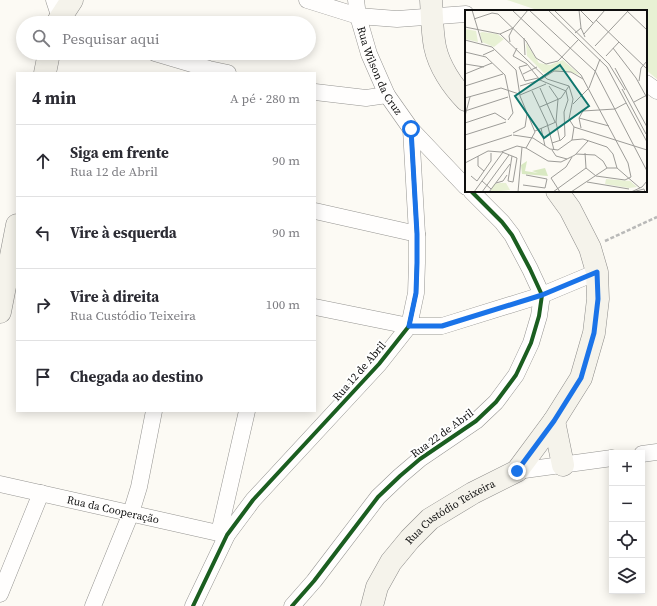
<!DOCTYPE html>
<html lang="pt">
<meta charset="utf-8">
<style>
body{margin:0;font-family:"Source Serif 4",serif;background:#f2f2f3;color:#2b2b33}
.controls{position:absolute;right:12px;bottom:12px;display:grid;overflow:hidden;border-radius:0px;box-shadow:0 2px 10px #0003}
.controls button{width:36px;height:36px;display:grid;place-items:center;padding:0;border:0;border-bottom:1px solid #e1e1e2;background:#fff;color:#2b2b33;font:20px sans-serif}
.stop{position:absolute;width:12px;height:12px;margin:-9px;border:3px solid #1a73e8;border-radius:50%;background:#fff}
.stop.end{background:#1a73e8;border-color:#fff;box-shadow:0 1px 4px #0008}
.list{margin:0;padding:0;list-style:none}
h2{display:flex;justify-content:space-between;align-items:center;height:52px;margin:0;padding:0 16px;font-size:17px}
h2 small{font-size:13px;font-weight:400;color:#7c7c81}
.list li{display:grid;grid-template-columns:26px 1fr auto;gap:12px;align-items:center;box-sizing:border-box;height:72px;padding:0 16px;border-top:1px solid #e1e1e2}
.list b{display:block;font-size:15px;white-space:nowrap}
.list p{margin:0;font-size:13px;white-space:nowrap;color:#7c7c81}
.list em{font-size:13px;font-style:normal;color:#7c7c81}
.icon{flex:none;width:22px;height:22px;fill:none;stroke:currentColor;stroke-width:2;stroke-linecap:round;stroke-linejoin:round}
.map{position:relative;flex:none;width:657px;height:606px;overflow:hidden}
.search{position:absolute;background:#fff;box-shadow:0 2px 10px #0003;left:16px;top:16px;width:300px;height:44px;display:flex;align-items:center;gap:10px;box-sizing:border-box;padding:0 14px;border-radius:22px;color:#7c7c81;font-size:15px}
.panel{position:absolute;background:#fff;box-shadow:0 2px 10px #0003;left:16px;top:72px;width:300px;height:340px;border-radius:0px}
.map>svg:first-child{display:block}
.green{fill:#e8f1d4}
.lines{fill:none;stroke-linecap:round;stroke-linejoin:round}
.street-casing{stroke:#969592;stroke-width:17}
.secondary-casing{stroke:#8c8b89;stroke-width:23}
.path{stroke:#b9b9b8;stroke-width:2.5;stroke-dasharray:4 2;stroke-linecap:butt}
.street{stroke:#fffefd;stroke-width:16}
.secondary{stroke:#f5f3eb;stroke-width:22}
.cycleway-casing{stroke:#fff;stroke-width:6}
.cycleway{stroke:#1b5e20;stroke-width:4}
.route{stroke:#1a73e8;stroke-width:5}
.labels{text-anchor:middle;stroke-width:4;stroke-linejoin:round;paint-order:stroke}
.street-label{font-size:11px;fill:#0f0f0f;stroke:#fff}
.inset-road{fill:none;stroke:#9d9c98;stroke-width:1}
.view{fill:#0f766e;fill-opacity:0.15;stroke:#0f766e;stroke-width:2}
.inset-edge{fill:none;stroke:#0f0f0f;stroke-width:2}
</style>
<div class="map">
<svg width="657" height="606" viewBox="0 0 657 606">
<rect width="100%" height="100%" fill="#fcfaf4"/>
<path class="green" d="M507,0H657V79L646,70V11H540Z"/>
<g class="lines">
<g class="street-casing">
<g id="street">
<path d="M54,0L60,18L65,23"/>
<path d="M307,0L358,16L397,19L466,14"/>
<path id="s1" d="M356,0L358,16L369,54L387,95L411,129L466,187"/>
<path d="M155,53L209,69L228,73"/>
<path d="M646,83L657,91"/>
<path d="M315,92L366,98L387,95"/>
<path d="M315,211L417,234"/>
<path d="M315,307L409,326H442L542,295L597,272"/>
<path d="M642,454L657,452"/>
<path d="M517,471L612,458"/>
<path id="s2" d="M0,484L227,535"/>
<path d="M219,533L247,411"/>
<path d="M0,594L41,493"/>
<path d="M93,606L131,513L139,487L154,411"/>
<path d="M193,606L227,535L253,500L379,364L409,326L416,293L417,263V234L411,129"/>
<path d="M292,606L314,581L378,497L400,476L420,459L476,421L496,402L516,375L531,343L539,316L542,295L530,269L512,235L502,222L471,191"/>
</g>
</g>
<g class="secondary-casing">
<g id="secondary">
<path d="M431,0C432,15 432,32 435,47C439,66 452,86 466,100"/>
<path d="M57,23L72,0"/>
<path d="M45,73L49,53"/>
<path d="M0,312L17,225"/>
<path d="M554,421L563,465"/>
<path id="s3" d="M372,606L377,587L391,562L410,539L430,519L473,493L517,471L554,421L581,378L594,333L598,299L597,272L590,248L570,209L557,191"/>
</g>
</g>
<path class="path" d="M605,241L657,217"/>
<use href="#street" class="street"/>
<use href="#secondary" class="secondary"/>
<g class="cycleway-casing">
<path id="cycleway" d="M193,606L227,535L253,500L379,364L409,326L416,293L417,263V234L411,129
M292,606L314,581L378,497L400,476L420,459L476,421L496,402L516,375L531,343L539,316L542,295L530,269L512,235L502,222L471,191"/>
</g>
<use href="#cycleway" class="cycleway"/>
</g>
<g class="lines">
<path class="route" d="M411,129L417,234V263L416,293L409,326H442L542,295L597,272L598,299L594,333L581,378L554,421L517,471"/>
</g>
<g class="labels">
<g class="street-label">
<text dy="4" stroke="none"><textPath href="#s1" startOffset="75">Rua Wilson da Cruz</textPath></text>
<text transform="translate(359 371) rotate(-49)" y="4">Rua 12 de Abril</text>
<text transform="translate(442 433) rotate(-36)" y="4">Rua 22 de Abril</text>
<text dy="4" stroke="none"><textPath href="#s2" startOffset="116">Rua da Cooperação</textPath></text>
<text dy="4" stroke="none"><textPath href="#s3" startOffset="127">Rua Custódio Teixeira</textPath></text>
</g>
</g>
<g transform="translate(465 10)">
<rect width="182" height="182" fill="#fcfaf4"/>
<path d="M0,19L11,21L13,32L0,29ZM17,22L32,24L39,29L29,37L17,32L15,23ZM61,33L74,53L85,55L98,50L115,65L98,60L79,63L62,46ZM141,169L165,171L172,177L164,178L140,174ZM35,173H41L45,180L25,182L29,174Z" fill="#e8f1d4"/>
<path d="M62,151L60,161L73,163L67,161L80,158L83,166L57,164L56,155Z" fill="#d9e9c2"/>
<path class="inset-road" d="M7,0L17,33M47,0L116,65L163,153L166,167L160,170L131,166L121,158L120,143M64,0L130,61L182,161M83,0L142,57L182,132M89,0L144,54L160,80M114,0L116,18M115,0L128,13M161,0L182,20M9,9L27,3L33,4L61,31L71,48L81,54L93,51L114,29M131,10L182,59M0,17L35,24L82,69L104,76L108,89L104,109L109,117M110,23L116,18L120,27M35,24L48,18L63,0M119,24L140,0M59,28L60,45M0,30L27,37L51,60L55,86L70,122L61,138M45,32L44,26L48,18M130,36L164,0M52,38L48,46L62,54L75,70L101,81M148,38L171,68L182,88M0,42L21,47L40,65L48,103L43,110M18,45L29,40M141,46L154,32M0,54L19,57M62,55L54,57L60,71L73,68M150,58L182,117M0,64L27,53M58,64L72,57M174,71L176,58L182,51M0,76L38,64M55,76L75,70L89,61L106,62L118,69M84,76L93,89L91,112L95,131M75,78L90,112M157,79L181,124M67,81L82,113L89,140M55,85L81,74M0,88L36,78L54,84M169,92L182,85M108,94L124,78L135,49M75,97L96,88L104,76M0,101L43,87M0,106L5,87M114,108L144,116M0,113L30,103L41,110M76,118L80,136M116,118L114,108L118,101L150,99L161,93M70,121L91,112M48,123L60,117L62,104M0,125L41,112M48,125L68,128L85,139L93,140L107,130L109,117L182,140M107,130L118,129L142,137L148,144L152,158L175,178M87,133L96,130L100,126L99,102L103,90L101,81M0,140L47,125M87,140L91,146L102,149M37,142L52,148M111,144L130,145L138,151L142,158M13,146V156L19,161M47,146L43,171L48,172L52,148M0,153L23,141L36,142L52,136L61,138L83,151L96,152L110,145L123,131M61,165L82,169M6,166L12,171L26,151V143M17,171L26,179M122,172L164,179M31,173L38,171L42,165M58,175L80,178L82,169M9,182L38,142M17,182L44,145M24,182L45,154M53,182L57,137M88,182L121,158M95,182L86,168L101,157L107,147M106,182L142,158H152M166,182L177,177L182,171M167,182L179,179L180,182"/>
<path class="view" d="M95,55L124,96L79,128L50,86Z"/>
<rect width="182" height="182" class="inset-edge"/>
</g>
</svg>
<div class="controls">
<button>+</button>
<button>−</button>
<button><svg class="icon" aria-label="locate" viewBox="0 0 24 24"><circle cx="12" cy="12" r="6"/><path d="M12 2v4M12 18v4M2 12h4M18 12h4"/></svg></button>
<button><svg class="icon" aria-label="layers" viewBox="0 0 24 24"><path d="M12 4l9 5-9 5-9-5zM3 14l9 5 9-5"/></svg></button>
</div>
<div class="stop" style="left:411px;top:129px"></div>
<div class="stop end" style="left:517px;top:471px"></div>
<div class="search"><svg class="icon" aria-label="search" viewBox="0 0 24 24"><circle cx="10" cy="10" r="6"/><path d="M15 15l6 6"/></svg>Pesquisar aqui</div>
<section class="panel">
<h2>4 min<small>A pé · 280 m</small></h2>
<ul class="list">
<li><svg class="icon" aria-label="ahead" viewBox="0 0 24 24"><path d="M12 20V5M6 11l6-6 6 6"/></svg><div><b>Siga em frente</b><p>Rua 12 de Abril</p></div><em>90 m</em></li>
<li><svg class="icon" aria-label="left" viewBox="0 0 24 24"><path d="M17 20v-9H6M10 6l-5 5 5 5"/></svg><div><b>Vire à esquerda</b></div><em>90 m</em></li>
<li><svg class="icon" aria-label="right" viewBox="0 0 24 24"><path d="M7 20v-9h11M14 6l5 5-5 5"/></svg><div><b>Vire à direita</b><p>Rua Custódio Teixeira</p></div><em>100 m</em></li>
<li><svg class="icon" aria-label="arrive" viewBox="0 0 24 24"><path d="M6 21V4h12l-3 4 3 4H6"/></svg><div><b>Chegada ao destino</b></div></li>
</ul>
</section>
</div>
